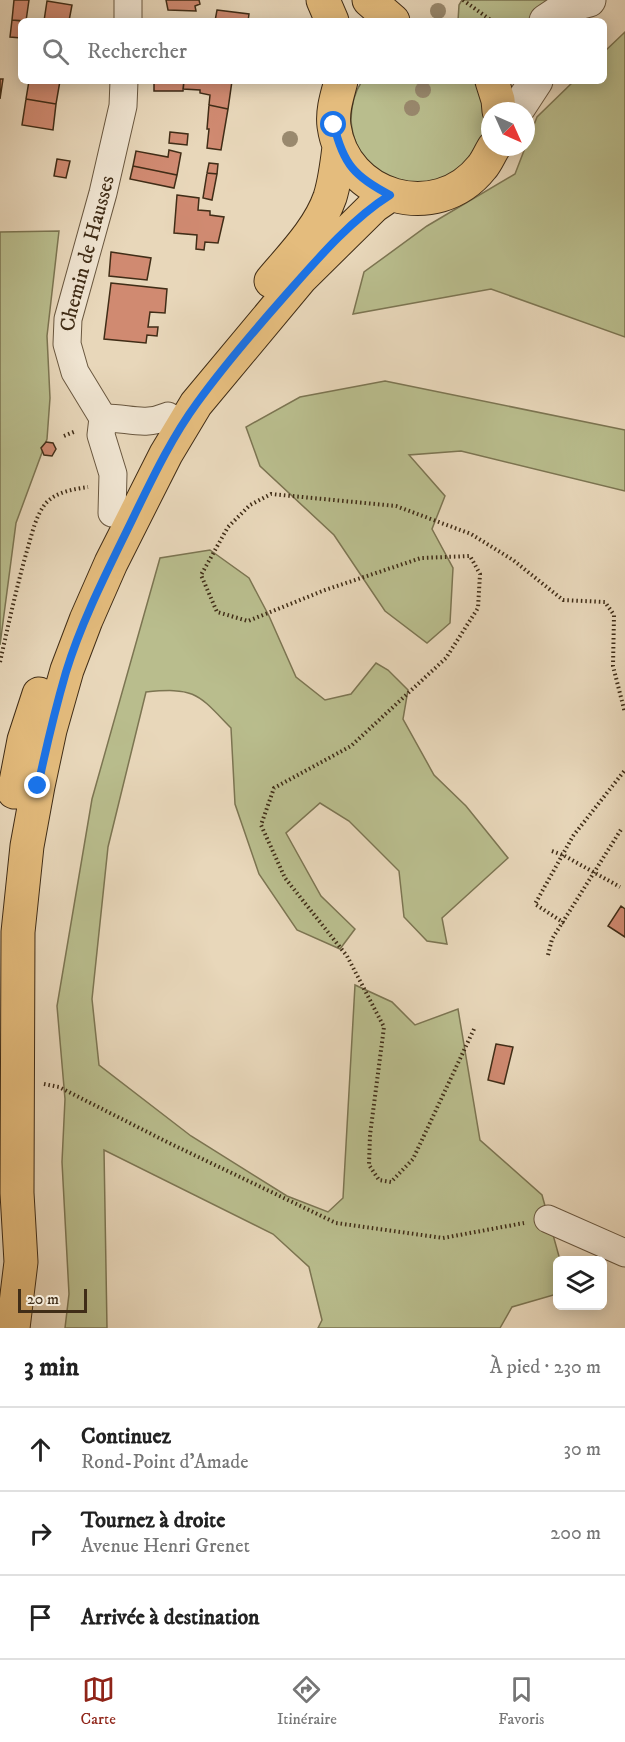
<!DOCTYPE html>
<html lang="fr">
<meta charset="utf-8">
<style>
body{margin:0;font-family:"IM FELL DW Pica",serif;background:#f6f6f6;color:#222}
.controls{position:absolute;right:18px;bottom:18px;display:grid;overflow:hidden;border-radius:9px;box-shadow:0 3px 15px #0003}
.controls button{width:54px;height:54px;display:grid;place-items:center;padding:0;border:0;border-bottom:2px solid #e0e0e0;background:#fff;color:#222;font:30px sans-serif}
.compass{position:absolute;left:481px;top:102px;width:54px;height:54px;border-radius:50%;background:#fff;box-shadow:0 3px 15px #0003;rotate:135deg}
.scale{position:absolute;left:18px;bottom:15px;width:69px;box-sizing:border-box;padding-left:6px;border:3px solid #402d17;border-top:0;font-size:16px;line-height:21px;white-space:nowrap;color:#402d17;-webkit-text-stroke:4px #f0e5d2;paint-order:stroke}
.stop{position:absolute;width:18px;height:18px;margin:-14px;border:4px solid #1a73e8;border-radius:50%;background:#fff}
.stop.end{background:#1a73e8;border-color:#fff;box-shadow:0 2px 6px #0008}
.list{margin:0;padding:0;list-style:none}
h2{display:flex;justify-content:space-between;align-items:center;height:78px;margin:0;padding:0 24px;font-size:26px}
h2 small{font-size:20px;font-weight:400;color:#767676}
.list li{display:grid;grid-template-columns:39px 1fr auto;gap:18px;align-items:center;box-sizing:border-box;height:84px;padding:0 24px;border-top:2px solid #e0e0e0}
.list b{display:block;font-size:22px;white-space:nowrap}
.list p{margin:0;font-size:20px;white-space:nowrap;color:#767676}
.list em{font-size:20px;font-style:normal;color:#767676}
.icon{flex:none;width:33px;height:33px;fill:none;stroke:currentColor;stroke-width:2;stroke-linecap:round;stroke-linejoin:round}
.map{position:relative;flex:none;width:625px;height:1328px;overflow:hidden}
.search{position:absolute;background:#fff;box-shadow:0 3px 15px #0003;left:18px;right:18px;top:18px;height:66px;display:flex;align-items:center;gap:15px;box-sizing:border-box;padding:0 21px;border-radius:9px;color:#767676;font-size:22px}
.sheet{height:330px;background:#fff}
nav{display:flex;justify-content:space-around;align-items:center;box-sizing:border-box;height:84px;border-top:2px solid #e0e0e0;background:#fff;font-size:16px;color:#767676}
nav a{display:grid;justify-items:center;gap:3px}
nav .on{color:#8f2418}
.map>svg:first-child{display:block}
.green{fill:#b9bd8d;stroke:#7c7552;stroke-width:1.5}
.building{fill:#d08a71;stroke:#402d17;stroke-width:1.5}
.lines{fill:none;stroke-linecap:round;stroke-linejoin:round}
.minor-casing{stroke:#6a5840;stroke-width:29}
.tertiary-casing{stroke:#6a5840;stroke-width:35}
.primary-casing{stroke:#402d17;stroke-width:35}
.path{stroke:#402d17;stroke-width:4;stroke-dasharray:1.5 3;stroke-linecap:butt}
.minor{stroke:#f0e5d2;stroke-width:27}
.tertiary{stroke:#f0e5d2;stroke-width:33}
.primary{stroke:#e4bc7d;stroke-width:33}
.tree{fill:#99896e}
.route{stroke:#1a73e8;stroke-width:8}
.labels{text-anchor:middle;stroke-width:4.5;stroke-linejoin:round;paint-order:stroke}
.street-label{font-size:21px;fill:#402d17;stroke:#f0e5d2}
</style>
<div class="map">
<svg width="625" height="1328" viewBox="0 0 625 1328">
<rect width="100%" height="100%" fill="#e8d7ba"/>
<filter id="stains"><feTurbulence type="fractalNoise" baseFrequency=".00333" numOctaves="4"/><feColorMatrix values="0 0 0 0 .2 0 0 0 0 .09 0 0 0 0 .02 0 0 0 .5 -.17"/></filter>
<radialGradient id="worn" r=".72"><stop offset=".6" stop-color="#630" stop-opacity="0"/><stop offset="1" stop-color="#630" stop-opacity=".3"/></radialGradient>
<path class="green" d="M462,0H564L528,21H458L459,5Z
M625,32V337L491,289L353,314L364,272L427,226L515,174L537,117L574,81H604V52Z
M362,81H474C486,98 489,122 480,142C450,208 356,193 351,120C351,106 354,93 362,81Z
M59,231L47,336L50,398L47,439L16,523L0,645V232Z
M385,381L625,430V491L461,451L409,455L445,496L432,529L453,568L450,623L427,643L385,611L334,535L260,466L246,427L300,397Z
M210,550L249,578L269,616L296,677L325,700L351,694L376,663L388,670L408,690L403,719L434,775L466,806L508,858L442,918L447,944L427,941L404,917L399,871L349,821L320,803L286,833L321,896L355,929L340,949L297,930L259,874L235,804L231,728C198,694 196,687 146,692L108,847L92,999L99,1065L191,1136L287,1196L328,1212L343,1198L355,985L392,1002L415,1025L458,1009L480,1140L542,1195L560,1260H558L557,1294L512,1307L500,1328H318L322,1320L309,1267L273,1234L104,1150L107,1328H65L69,1294L62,1162L65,1099L57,1006L92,799L160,558Z"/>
<path class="building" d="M14,0H29L26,21L12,20Z
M166,0H199L200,4L195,6L196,11L168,10Z
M47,1L72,5L69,21H44Z
M217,10L249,14L248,21H215Z
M12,20L22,21L21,38L10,37Z
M0,79H3L0,99Z
M29,81H60L56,104L26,99Z
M154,81H184L183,91H154Z
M184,81H232L228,109L209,105L210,95L200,93V90L183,89Z
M26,99L56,104L53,130L22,125Z
M209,105L228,109L221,150L207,148L209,129H207Z
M170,132L188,134L187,145L169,143Z
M169,150L181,153L177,175L133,166L136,151L168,157Z
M57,159L70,161L66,178L54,176Z
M209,163L218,164L217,174L207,173Z
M133,166L177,175L174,188L130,179Z
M207,173L217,174L212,200L203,198Z
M177,195L199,198L198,210L210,211V215L224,217L218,243L205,242L204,250L196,249L197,235L174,233Z
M111,252L151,258L147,280L109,276Z
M111,283L167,289L165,313L150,312L148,327H158L157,336L147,335L146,343L104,339Z
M46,442L53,443L56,449L52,456L44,455L41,448Z
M621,906L625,909V937L608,926Z
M496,1044L513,1047L504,1084L488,1080Z"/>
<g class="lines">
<g class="minor-casing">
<g id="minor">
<path d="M128,21V0"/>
<path d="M103,418C127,417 143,427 168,416"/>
<path id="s1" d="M112,513L113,474L101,435L103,418L75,372L67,344L68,319L103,193L123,106L124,81"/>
<path d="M548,1219L625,1253"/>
</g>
</g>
<g class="tertiary-casing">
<path id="tertiary" d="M546,21L570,5L589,0
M513,111L519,107L536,81"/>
</g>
<g class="primary-casing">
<path id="primary" d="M323,0L332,21
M369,0L393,21
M341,81C337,96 332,111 334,126C344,198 436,225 482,167C487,161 490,153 494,147
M492,81L498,100L499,111
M271,281C292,256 319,229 330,197C335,181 337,164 339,147
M14,792L24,740L39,694
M13,1328L21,1262L17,1193L18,932L27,846L38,786L50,730L67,670L86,620L111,563L166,454L196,404L301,278L374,206L390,195"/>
</g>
<path class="path" d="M463,0L492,21
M64,436L76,431
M0,662C8,626 16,590 26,554C31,538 35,516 46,503C56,492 74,489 88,487
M552,851L563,855L620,887
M564,923L535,904L573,836L625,770
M548,955L552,939L622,828
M474,1029L413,1159L391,1182L379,1180L369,1165L370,1135L384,1027L347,956L285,878L261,825L274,788L351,746L446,658L478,608L480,574L470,556L421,558L325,590L248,621L217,612L201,575L228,527L250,505L271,494L396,506L471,534L513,560L563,600L605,602L614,615L613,666L625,713
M44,1084L59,1087L167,1142L336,1223L443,1238L524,1223"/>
<use href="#minor" class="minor"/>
<use href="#tertiary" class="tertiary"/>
<use href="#primary" class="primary"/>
</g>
<g class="tree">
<circle cx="438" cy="11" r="8"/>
<circle cx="423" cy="90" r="8"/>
<circle cx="412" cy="108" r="8"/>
<circle cx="290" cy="139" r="8"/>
</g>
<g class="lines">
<path class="route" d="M38,786C46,748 55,710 66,672C83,617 110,566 135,514C153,477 172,437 197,403C223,367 253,332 283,298C314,263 350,220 390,195C355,177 343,164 334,125"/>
</g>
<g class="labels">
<g class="street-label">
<text dy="7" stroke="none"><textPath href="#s1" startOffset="273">Chemin de Hausses</textPath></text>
</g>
</g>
<rect width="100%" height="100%" filter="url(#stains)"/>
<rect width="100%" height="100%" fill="url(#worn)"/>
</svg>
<div class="controls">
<button><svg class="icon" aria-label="layers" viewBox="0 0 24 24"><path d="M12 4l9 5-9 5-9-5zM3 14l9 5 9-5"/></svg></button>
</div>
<svg class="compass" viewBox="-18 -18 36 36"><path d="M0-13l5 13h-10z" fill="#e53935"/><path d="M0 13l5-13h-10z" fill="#767676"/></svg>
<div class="scale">20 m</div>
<div class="stop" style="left:334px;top:125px"></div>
<div class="stop end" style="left:38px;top:786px"></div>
<div class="search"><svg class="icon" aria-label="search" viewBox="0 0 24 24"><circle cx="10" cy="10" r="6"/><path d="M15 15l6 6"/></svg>Rechercher</div>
</div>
<section class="sheet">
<h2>3 min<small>À pied · 230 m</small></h2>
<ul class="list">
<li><svg class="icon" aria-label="ahead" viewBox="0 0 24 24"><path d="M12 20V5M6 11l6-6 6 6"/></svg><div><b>Continuez</b><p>Rond-Point d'Amade</p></div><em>30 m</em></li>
<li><svg class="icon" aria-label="right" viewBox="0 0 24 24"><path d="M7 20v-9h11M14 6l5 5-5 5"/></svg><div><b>Tournez à droite</b><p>Avenue Henri Grenet</p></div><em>200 m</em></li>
<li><svg class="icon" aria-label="arrive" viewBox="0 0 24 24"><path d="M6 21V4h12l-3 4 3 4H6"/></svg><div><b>Arrivée à destination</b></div></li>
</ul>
</section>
<nav>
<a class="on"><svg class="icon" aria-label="map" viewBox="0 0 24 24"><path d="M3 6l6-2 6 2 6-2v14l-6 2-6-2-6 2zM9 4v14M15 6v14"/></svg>Carte</a>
<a><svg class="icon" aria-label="directions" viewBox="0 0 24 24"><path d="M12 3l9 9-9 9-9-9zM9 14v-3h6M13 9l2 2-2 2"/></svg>Itinéraire</a>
<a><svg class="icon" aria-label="saved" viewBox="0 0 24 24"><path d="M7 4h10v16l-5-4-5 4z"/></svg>Favoris</a>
</nav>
